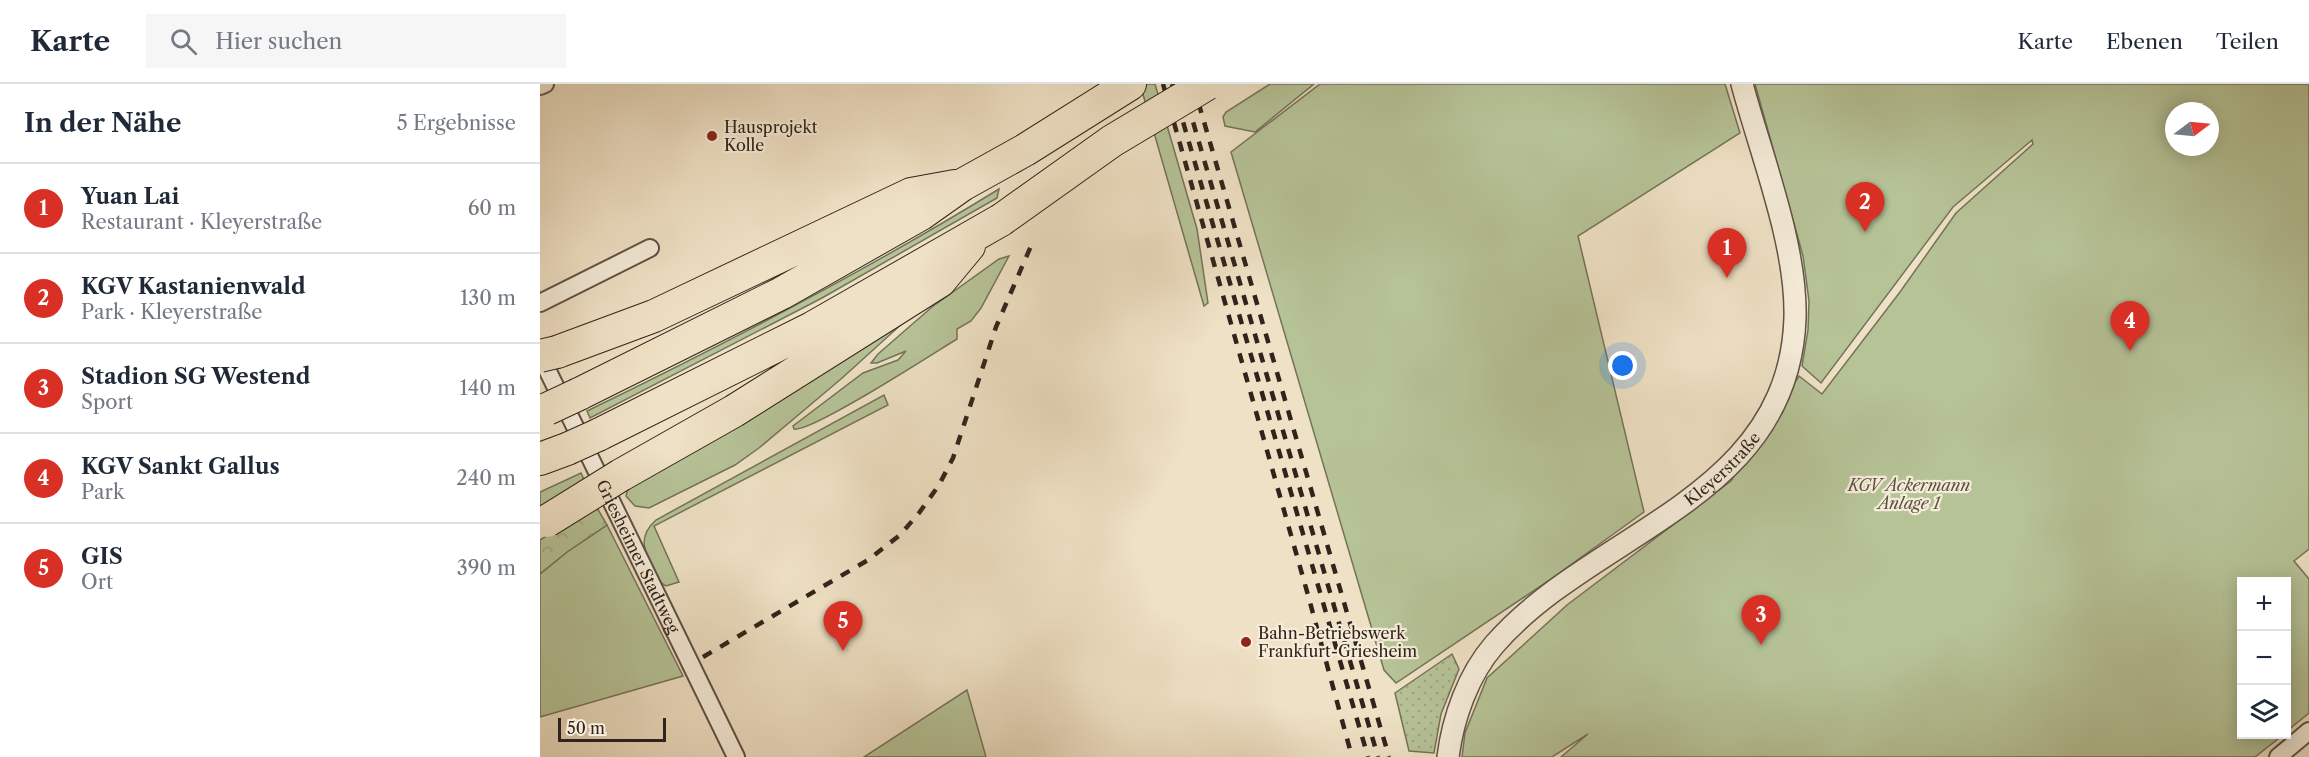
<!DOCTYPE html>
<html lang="de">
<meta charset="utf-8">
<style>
body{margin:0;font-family:"Libre Caslon Text",serif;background:#f6f6f7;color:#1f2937}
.controls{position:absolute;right:18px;bottom:18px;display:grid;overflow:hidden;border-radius:0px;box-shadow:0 3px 15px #0003}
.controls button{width:54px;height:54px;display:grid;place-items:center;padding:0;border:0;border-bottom:2px solid #e0e1e3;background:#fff;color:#1f2937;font:30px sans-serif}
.compass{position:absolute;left:1625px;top:18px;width:54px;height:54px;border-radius:50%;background:#fff;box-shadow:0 3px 15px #0003;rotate:74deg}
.scale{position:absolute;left:18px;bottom:15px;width:108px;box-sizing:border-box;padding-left:6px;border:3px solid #31231b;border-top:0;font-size:16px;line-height:21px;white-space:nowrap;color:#31231b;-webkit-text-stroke:4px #f5ecd9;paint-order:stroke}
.you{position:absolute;left:1083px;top:282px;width:21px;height:21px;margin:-15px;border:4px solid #fff;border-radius:50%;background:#1a73e8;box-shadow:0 0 0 9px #1a73e833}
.badge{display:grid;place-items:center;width:39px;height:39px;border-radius:50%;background:#d93025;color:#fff;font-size:20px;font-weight:700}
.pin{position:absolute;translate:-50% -50px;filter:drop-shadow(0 2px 3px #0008)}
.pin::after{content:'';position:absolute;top:32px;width:21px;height:18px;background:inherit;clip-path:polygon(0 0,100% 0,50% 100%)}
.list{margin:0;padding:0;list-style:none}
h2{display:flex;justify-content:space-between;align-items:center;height:78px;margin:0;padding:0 24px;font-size:26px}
h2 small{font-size:20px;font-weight:400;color:#747a83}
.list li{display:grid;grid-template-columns:39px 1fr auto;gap:18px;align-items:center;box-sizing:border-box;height:90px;padding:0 24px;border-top:2px solid #e0e1e3}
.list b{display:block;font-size:22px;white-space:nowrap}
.list p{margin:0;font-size:20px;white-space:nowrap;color:#747a83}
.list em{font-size:20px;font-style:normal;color:#747a83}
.icon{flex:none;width:33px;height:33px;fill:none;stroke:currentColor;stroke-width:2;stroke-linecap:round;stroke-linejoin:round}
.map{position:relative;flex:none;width:1769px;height:673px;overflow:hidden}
header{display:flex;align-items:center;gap:36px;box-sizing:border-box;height:84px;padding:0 30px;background:#fff;border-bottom:2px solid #e0e1e3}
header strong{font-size:28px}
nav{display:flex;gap:33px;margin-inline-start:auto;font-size:21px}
.search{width:420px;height:54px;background:#f6f6f7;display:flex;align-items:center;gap:15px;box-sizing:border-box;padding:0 21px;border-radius:0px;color:#747a83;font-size:22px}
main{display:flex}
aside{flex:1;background:#fff}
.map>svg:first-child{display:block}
.green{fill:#b6c397;stroke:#747359;stroke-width:1.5;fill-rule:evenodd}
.forest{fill:url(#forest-crowns);stroke:#747359;stroke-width:1.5}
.park{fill:url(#park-dots);stroke:#747359;stroke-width:1.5}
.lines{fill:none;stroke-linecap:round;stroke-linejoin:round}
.minor-casing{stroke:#605246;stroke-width:20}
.tertiary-casing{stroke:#605246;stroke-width:24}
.motorway-casing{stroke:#31231b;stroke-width:34}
.minor{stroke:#f5ecd9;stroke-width:16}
.tertiary{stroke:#f5ecd9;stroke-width:21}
.motorway{stroke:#efe1c5;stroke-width:32}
.rail{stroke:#31231b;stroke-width:4.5;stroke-dasharray:10 10;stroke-linecap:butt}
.motorway-bridge-casing{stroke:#31231b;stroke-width:34;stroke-linecap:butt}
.motorway-bridge{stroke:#efe1c5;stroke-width:32}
.poi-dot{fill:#8f2418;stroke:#f5ecd9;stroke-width:2}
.labels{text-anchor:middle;stroke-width:4.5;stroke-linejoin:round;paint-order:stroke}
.poi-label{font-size:16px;fill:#31231b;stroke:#f5ecd9;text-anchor:start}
.street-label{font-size:16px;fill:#31231b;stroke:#f5ecd9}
.park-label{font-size:16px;font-style:italic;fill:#595340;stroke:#f5ecd9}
</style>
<header>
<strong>Karte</strong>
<div class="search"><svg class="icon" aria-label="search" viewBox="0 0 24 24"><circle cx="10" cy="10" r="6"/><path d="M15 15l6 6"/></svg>Hier suchen</div>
<nav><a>Karte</a><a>Ebenen</a><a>Teilen</a></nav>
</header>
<main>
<aside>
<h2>In der Nähe<small>5 Ergebnisse</small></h2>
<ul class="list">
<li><span class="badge">1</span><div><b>Yuan Lai</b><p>Restaurant · Kleyerstraße</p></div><em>60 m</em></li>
<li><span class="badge">2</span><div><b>KGV Kastanienwald</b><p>Park · Kleyerstraße</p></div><em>130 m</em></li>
<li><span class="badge">3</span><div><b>Stadion SG Westend</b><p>Sport</p></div><em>140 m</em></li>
<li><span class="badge">4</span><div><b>KGV Sankt Gallus</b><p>Park</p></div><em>240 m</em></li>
<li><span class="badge">5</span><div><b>GIS</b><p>Ort</p></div><em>390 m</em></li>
</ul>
</aside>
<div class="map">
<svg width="1769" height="673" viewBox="0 0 1769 673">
<defs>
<pattern id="forest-crowns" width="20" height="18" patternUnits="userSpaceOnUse" patternTransform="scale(1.5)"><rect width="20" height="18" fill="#b6c397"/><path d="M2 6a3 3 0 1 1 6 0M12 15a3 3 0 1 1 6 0" fill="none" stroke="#9da782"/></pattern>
<pattern id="park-dots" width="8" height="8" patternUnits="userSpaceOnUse" patternTransform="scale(1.5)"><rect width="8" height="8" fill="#b6c397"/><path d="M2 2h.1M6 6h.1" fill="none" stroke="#9da782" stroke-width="1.8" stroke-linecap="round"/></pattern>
</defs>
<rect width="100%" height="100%" fill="#efe1c5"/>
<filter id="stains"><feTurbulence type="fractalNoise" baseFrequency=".00333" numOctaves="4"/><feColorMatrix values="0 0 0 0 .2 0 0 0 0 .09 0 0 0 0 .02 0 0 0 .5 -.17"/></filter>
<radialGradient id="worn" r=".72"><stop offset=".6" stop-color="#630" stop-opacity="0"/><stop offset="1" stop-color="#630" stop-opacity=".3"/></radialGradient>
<path class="green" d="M593,0H615L657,145L668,219L664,222L602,7Z
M730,0H774L715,48L685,42L683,33L686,28Z
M780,0H1185L1200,49L1038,152L1104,428L1011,495L856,599L844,586L691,68Z
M1215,0H1769V465L1754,477L1769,495V629L1747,647L1746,498H1702V650L1743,651L1715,673H1021L1048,650L1012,673H922L925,649L947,594L1027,521L1191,397L1259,292L1282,310L1360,208L1416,129L1493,60L1492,56L1413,123L1281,299L1262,282L1268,246L1269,217L1263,172ZM1634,27H1670V63H1634Z
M459,105L457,114L282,214L50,334L47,327C187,259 326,187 459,105Z
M469,172L441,224L431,237L417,245V255C394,269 271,349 254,345L253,342L323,289L358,276L366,267L337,279H331L338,270L392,223L459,175Z
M386,218L301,295L219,364L195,381L109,424L95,422L86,412L88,403Z
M344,311L348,321L114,442L139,498L126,502L121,499C110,476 92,457 116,436Z
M41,389L46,400L0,430V408Z
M67,441L143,592L0,633V490L27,468Z
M427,606L446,673H324Z"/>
<path class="forest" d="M56,422L67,441L27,468L0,490V456Z"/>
<path class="park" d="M912,570L919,585L901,630L894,669L869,667L855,609Z"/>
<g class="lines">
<g class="minor-casing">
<g id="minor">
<path d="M0,2L5,0"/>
<path d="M0,219L110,164"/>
<path id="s1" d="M0,271L196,673"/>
<path d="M1738,673L1769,647"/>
</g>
</g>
<g class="tertiary-casing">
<g id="tertiary">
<path id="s2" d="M908,673C913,634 928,591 954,561C1052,447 1249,416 1255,234C1257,161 1221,71 1202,0"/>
</g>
</g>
<g class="motorway-casing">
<path id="motorway" d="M17,268L114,232L371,110L415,102
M39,310L242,209L381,130L422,101L485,66L590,0
M58,351L272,244L461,136
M0,375L27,365
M81,391L194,327L400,197L429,162"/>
</g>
<use href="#minor" class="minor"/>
<use href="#tertiary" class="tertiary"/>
<use href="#motorway" class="motorway"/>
<path class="rail" d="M623,0L768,511L812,673
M632,0L828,673
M642,0L838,673
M653,0L849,673
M163,573L328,476L360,451L379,429L399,401L413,374L456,243L494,155"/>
<g class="motorway-bridge-casing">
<path id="motorway-bridge" d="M461,136L572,57L667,0
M0,272L17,268
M7,325L39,310
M27,365L58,351
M7,437L81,391"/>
</g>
<use href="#motorway-bridge" class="motorway-bridge"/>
</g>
<g class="poi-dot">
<circle cx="172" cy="52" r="6"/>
<circle cx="706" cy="558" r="6"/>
</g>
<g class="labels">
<g class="poi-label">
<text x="184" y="49">Hausprojekt<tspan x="184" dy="18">Kolle</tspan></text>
<text x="718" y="555">Bahn-Betriebswerk<tspan x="718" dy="18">Frankfurt-Griesheim</tspan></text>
</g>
<g class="street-label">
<text dy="6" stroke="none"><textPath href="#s2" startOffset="412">Kleyerstraße</textPath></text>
<text dy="6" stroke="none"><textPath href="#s1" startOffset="224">Griesheimer Stadtweg</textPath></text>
</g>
<g class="park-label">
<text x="1369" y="407">KGV Ackermann<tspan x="1369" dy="18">Anlage 1</tspan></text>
</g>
</g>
<rect width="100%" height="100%" filter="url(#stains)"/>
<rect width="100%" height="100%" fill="url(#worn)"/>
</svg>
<div class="controls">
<button>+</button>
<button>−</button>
<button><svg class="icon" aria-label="layers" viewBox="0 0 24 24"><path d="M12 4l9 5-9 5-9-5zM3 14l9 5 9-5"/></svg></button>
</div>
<svg class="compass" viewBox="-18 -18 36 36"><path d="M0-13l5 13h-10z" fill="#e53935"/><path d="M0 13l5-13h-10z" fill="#747a83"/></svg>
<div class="scale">50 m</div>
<div class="you"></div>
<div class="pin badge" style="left:1187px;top:194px">1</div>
<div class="pin badge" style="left:1325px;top:148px">2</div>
<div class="pin badge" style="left:1221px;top:561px">3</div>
<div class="pin badge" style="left:1590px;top:267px">4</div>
<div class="pin badge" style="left:303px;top:567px">5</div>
</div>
</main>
